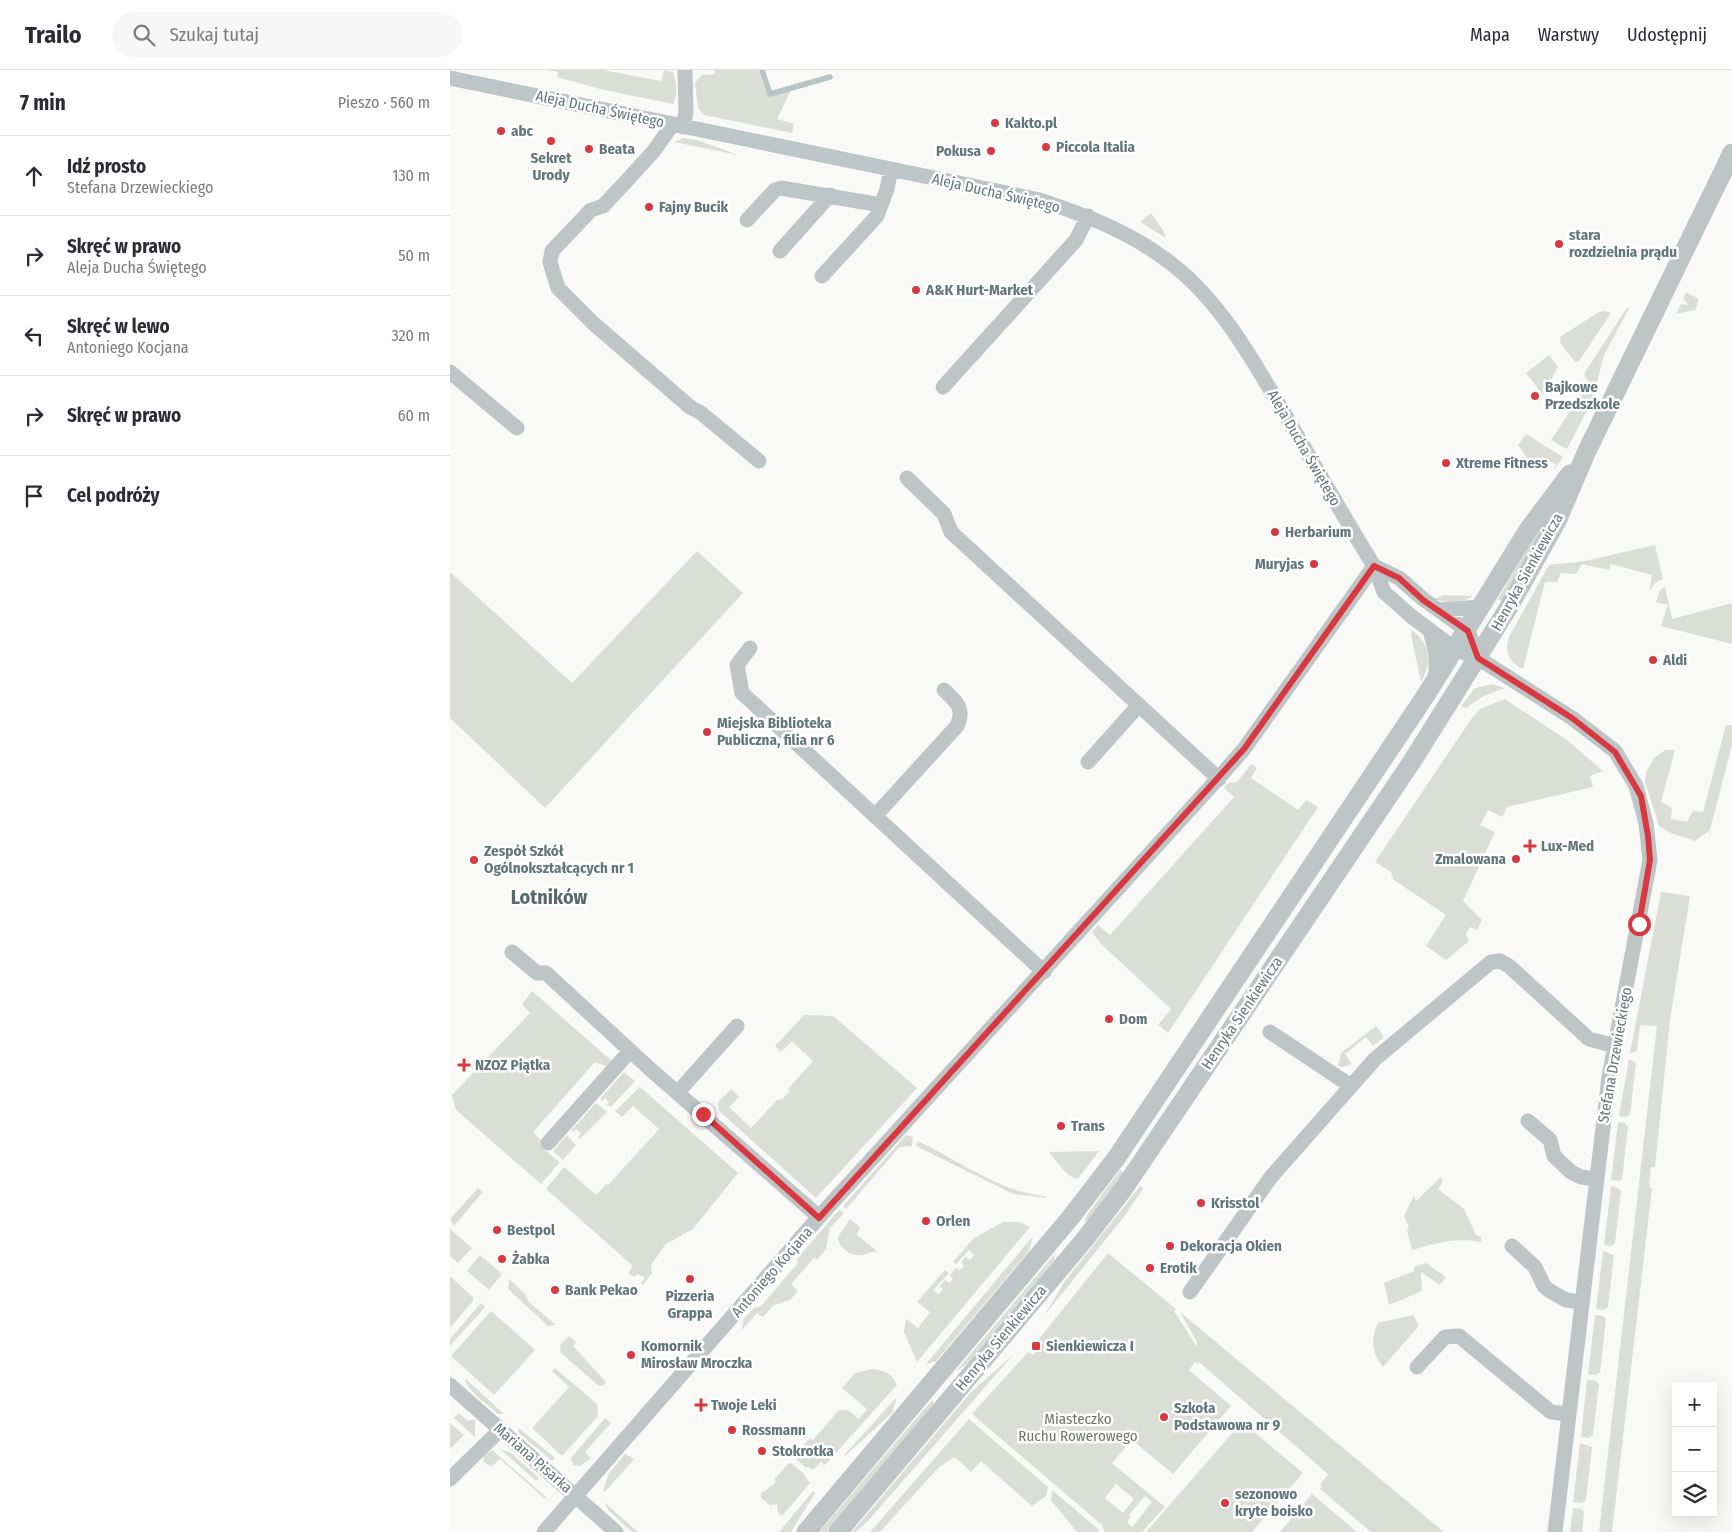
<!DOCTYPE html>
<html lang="pl">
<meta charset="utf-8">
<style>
body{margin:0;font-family:"Fira Sans Condensed",sans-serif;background:#f7f7f7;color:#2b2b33}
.controls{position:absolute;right:15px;bottom:15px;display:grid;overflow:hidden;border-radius:0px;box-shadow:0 5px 20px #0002}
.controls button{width:45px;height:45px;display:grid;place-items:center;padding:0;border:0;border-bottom:1px solid #e1e1e2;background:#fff;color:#2b2b33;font:25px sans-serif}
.stop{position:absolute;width:15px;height:15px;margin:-11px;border:4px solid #d83941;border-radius:50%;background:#fff}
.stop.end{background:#d83941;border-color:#fff;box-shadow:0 1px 5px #0008}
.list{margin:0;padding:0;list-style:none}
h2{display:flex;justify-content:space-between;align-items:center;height:65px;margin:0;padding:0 20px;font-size:21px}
h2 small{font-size:16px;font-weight:400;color:#7c7c81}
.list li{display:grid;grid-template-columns:32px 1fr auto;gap:15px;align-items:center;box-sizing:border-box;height:80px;padding:0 20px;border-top:1px solid #e1e1e2}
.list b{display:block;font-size:19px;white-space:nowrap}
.list p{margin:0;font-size:16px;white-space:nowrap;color:#7c7c81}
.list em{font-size:16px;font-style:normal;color:#7c7c81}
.icon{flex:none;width:28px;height:28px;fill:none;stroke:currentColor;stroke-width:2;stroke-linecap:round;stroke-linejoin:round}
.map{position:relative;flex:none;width:1282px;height:1462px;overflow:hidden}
header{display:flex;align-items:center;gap:30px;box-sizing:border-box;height:70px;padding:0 25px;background:#fff;border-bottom:1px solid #e1e1e2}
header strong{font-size:24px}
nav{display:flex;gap:28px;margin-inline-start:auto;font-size:18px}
.search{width:350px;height:45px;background:#f7f7f7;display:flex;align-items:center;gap:12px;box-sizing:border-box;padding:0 18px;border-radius:28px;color:#7c7c81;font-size:19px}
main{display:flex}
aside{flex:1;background:#fff}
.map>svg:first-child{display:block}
.green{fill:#dbded7;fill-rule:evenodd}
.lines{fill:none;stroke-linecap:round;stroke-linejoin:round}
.stream{stroke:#b5c6c5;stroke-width:5.5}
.minor{stroke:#bec5c6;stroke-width:15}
.tertiary{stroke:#bec5c6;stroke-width:19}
.route{stroke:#d83941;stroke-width:6}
.poi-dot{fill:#d83941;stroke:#fff;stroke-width:2}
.labels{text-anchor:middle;stroke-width:5;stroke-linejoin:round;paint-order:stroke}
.street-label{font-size:15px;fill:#61777a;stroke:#fff}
.poi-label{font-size:15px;font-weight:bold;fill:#61777a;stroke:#fff;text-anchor:start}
.park-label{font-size:15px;fill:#6e7965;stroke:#fff}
.district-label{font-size:20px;font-weight:bold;fill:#58696c;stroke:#fff}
</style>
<header>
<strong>Trailo</strong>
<div class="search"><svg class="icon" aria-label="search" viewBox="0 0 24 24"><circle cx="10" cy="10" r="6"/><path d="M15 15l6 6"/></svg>Szukaj tutaj</div>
<nav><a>Mapa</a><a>Warstwy</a><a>Udostępnij</a></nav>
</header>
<main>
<aside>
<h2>7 min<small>Pieszo · 560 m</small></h2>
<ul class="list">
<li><svg class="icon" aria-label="ahead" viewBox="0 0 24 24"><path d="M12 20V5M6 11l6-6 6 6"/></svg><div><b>Idź prosto</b><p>Stefana Drzewieckiego</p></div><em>130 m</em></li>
<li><svg class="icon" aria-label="right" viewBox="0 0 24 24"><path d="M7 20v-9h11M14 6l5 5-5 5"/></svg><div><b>Skręć w prawo</b><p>Aleja Ducha Świętego</p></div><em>50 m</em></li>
<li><svg class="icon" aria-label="left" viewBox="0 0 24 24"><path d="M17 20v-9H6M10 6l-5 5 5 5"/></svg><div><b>Skręć w lewo</b><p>Antoniego Kocjana</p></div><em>320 m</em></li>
<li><svg class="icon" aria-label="right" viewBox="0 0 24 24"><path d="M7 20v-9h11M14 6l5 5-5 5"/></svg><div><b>Skręć w prawo</b></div><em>60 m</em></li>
<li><svg class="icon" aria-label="arrive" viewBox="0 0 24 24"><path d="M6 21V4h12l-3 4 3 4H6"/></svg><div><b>Cel podróży</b></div></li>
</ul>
</aside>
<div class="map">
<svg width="1282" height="1462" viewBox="0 0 1282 1462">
<rect width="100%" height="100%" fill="#f9f9f7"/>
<path class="green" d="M97,0H153L211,11L214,0L223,2C227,13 228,25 223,34L150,19L107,7L108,2Z
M265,0H309L318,26L341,20L327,49L344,54L342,63L254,45L248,38L245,13L252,5L265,4Z
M233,68L250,71L288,85L224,72Z
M701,143L714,162L716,168L690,152Z
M1236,222L1249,229L1245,240L1226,244L1231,234L1238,235L1233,228Z
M1180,237L1154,285L1142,331L1117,379L1101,370L1139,313L1134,304L1176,239Z
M1155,241L1161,243L1129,291L1125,292L1111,274L1110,267L1147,243Z
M1099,285L1108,297L1093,325L1076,303Z
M1076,364L1113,387L1103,401L1106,394C1099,389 1091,392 1084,397L1068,375Z
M1095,449H1098L1052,531L1048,529Z
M1205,475L1213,509L1205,513L1199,522L1202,505L1161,494L1159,500L1132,494L1126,504L1111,503L1107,512H1095L1073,599C1059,592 1054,582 1059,567L1099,495L1135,491Z
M247,481L293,523L95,738L0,648V502L122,613Z
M1215,517L1222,549L1282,533V574L1211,556L1218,535L1206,532L1210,520Z
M993,525L1023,526C1012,533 998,534 985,529Z
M962,560C981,574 982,593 971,612L961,565Z
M1043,614L1055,618L1032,627L1016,638L1011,636L1025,618Z
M1055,629L1117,670L1153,701L1140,706L1143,717L1057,737L1052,747L1038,740L1030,755L1045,762L1013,831L1032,850L1027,860L1020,857L1016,864L1019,871L996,890L976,876L996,845L944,810L941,802L925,792L1022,648L1030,639Z
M1276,655H1282V675L1260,760L1245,771L1221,763L1209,756L1195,712L1196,702L1204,688L1215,680H1225L1211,732L1222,738L1221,749L1237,752L1243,741L1253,742Z
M801,694L807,698L801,708L848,740L856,730L868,737L718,963L708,955L721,939L651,874L642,862L648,855L660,865L784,727L774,718L778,713L787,712Z
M1211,822L1240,826L1220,950L1205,1097H1201L1199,1117L1202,1118L1162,1462H1149L1207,956L1190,955L1187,981L1180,983Z
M82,921L163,992L156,996L145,992L83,1062L95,1074L92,1078L110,1092L91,1114L6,1040L2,1025L80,943L72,934Z
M354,945L383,946L467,1018L366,1128L269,1041L268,1032L281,1019L289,1027L279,1037L301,1058L327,1030L332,1029L340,1021L338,1019L363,991L342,971L331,982L325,976Z
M926,956L934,967L923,976L916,967L895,984L902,994L894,997L888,996L891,983Z
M1179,989L1186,993L1180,1045L1176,1047L1169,1046Z
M174,1002L185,1011L161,1037L157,1035L159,1032L155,1028L152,1031L150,1029Z
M190,1017L288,1103L243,1159L216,1174L201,1195L202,1203L193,1215L191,1213L195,1208L188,1204L184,1207L178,1203L183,1196L96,1119L114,1097L146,1125L156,1114L158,1115L209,1059L183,1036L172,1047L165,1041Z
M146,1033L157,1042L130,1069L128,1067L131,1064L126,1059L123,1062L121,1061Z
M1168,1052L1175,1053L1178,1057L1172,1109L1169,1111L1161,1110Z
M117,1065L126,1075L113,1090L103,1081Z
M456,1065L463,1067L462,1076L451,1077L446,1081L396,1139L393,1136Z
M467,1071C509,1090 549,1122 595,1126L596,1128L563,1124L466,1076Z
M649,1081L628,1109C616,1107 607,1091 599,1082Z
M670,1100L674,1103L639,1149L634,1152L637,1145Z
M991,1107L993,1112L988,1119L1014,1139L1026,1165L1032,1167L1031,1172C1007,1167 986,1173 962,1180L957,1160L959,1157L954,1146L964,1125L966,1131Z
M691,1115L693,1119L673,1148L594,1246L615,1211Z
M1161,1116L1168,1118L1171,1121L1165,1173L1162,1176L1154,1175Z
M28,1118L33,1122L4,1156L0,1149Z
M389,1140L394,1143L380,1158L376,1179L367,1190L364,1188L341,1214L348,1221L340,1230L324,1235L313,1247L307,1243L292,1260L293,1249L304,1238L311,1236L348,1193L347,1189Z
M400,1149L410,1157L407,1165L427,1181C413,1185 404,1189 393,1178C390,1174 388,1172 388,1167Z
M553,1152H569L580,1157L467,1292L454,1262L456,1249L468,1258L480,1242L467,1232L495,1200L499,1203L483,1220L489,1224L493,1219L490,1216L495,1210L499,1213L503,1209L500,1205L506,1198L510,1200L514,1196L511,1192L516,1187L520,1190L524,1185L519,1180L506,1194L503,1192L524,1168Z
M0,1159L22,1178L8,1193L0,1186Z
M583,1166L579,1181L486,1291L476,1294Z
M1153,1181L1164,1185L1158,1237L1154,1240L1146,1239Z
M658,1183L726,1239L724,1241L747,1277V1272L730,1242L994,1462H921L870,1419L872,1416L870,1415L878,1404L749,1292L748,1294L745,1292L739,1300L781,1336L723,1404L682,1370L662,1393L715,1437L692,1462H655L652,1455L522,1344L578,1282L583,1285L593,1273L589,1269ZM666,1414L684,1429L673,1443L655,1428ZM695,1426L702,1432L682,1457L677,1452L681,1447L679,1445Z
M605,1184L604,1190L596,1200L517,1294L506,1301Z
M30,1185L52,1204L39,1220L17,1201Z
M976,1193L996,1207L990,1215L971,1202L972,1221L939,1235L934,1213L964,1201V1197Z
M0,1206L23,1227V1231L0,1258Z
M59,1209L74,1223L79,1232L106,1255L98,1256L58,1219Z
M31,1233L35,1237L0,1276V1269Z
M41,1241L85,1280L44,1325L1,1286Z
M963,1245L969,1256L933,1297C922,1282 920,1269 928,1253Z
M1145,1245L1153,1246L1156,1249L1150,1302L1146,1305L1138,1304Z
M119,1266L126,1272L123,1276L156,1312L153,1316H149L111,1283L110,1275Z
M563,1285L418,1451L406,1462H402L521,1322Z
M105,1298L147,1334L148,1346L112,1386L82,1358L119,1317L102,1301Z
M422,1299C434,1300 442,1303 447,1315L375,1395L371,1392L363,1400L358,1397L356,1398L344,1387L360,1368L363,1370L388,1341C398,1337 402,1343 409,1349L417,1339L392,1318L405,1303Z
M16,1309L54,1344H48C37,1334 21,1324 15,1311Z
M1137,1310L1146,1311L1149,1314L1143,1365L1139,1368L1131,1367Z
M447,1327L442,1343L395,1386L394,1385Z
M482,1330L484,1334L376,1462H369Z
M9,1343L18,1351L25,1349V1367L4,1348Z
M155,1348L161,1353L135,1382L141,1388L130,1396L123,1395L121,1388Z
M519,1349L598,1417L596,1426L582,1436L531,1391L521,1402L505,1387L489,1397L430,1462H420Z
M792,1352L853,1403L802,1462H696Z
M0,1353L14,1365L0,1379Z
M69,1358L105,1388L102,1391L68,1362Z
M1130,1373L1142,1377L1136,1430L1132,1433L1123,1432Z
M50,1379L60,1382L89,1408L86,1411Z
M42,1380L96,1427L95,1429L50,1389L41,1397L33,1391L34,1386Z
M175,1384L184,1389L155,1422L153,1420L159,1403Z
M341,1393L353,1403L360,1413L332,1446L328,1443L327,1434L320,1435L311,1428V1424L326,1412L324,1410L338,1394Z
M602,1420L648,1459L649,1462H627L601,1430Z
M363,1421L365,1423L341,1462H329Z
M862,1424L907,1462H830Z
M154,1432L188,1462H182L159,1441Z
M1123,1438L1131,1439L1134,1442L1132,1462H1120Z"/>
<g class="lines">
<path class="stream" d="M312,0L320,24L380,7"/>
<path class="minor" d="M0,8L590,130C638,146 683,163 723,195C770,231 804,292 834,343C864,394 893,446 924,496L934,522L961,546L1005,579L1028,588L1122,648L1165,681L1186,716L1196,753L1200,790L1159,1007L1105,1462
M223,54L203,82L170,118L153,136L141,140L102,181L100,192L108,218L143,253L240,337L251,343L309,391
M233,57L236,42L235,0
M297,150L325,120L331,118L431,135
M330,181L380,125
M372,206L427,146L437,119L441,100
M0,302L67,358
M493,317L626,170L638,146
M457,408L494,444L501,462L769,709
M924,496L949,508L973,529L1018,561L1028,588
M989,540L1031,537
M980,560L986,584V609
M300,578L287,595L292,623L594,902
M638,692L689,635
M425,746L507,656C515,639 507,632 494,620
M62,882L87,903H96L200,999L369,1147
M820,962L901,1016
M228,1022L287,956
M1078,1051L1100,1070L1104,1086L1121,1102L1131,1107L1146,1109
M98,1073L180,981
M1062,1176L1085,1197L1094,1216L1100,1221L1116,1230L1131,1232
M740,1222L821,1107L925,989L1041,892L1050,891L1059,896L1139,969L1165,976
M967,1297L995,1267L1009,1266L1101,1342L1118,1344
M0,1315L166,1462
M0,1409L50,1360
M94,1462L369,1147L773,703L794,679L924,496"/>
<path class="tertiary" d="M356,1462L621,1147L667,1087L976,625L1078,460L1120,404
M388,1462L635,1169L672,1121L961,693L1057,540L1107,451L1136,383L1282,83"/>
</g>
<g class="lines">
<path class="route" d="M253,1044L369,1148L794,679L924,496L949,508L973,530L1018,561L1028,588L1122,648L1165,682L1191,726L1198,766L1200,790L1189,854"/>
</g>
<g class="poi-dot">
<circle cx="545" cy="53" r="5"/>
<circle cx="51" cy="61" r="5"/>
<circle cx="101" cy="71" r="5"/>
<circle cx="596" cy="77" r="5"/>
<circle cx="139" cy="79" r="5"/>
<circle cx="541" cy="81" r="5"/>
<circle cx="199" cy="137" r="5"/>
<circle cx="1109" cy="174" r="5"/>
<circle cx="466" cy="220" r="5"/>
<circle cx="1085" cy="326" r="5"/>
<circle cx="996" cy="393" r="5"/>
<circle cx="825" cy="462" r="5"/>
<circle cx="864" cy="494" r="5"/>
<circle cx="1203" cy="590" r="5"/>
<circle cx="257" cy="662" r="5"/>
<path d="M1077.5 768.5h5v5h5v5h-5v5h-5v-5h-5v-5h5z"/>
<circle cx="1066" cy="789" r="5"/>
<circle cx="24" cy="790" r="5"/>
<circle cx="659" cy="949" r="5"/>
<path d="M11.5 987.5h5v5h5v5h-5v5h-5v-5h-5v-5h5z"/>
<circle cx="611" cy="1056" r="5"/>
<circle cx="751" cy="1133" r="5"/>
<circle cx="476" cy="1151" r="5"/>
<circle cx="47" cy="1160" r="5"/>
<circle cx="720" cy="1176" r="5"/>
<circle cx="52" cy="1189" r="5"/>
<circle cx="700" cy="1198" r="5"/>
<circle cx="240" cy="1209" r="5"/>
<circle cx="105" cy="1220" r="5"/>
<rect x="581" y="1271" width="10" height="10" rx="2.5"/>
<circle cx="181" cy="1285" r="5"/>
<path d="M248.5 1327.5h5v5h5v5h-5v5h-5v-5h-5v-5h5z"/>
<circle cx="714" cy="1347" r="5"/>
<circle cx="282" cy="1360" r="5"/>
<circle cx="312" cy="1381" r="5"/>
<circle cx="775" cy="1433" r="5"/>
</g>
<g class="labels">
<g class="street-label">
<text transform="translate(150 39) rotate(12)" y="5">Aleja Ducha Świętego</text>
<text transform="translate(546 123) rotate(13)" y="5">Aleja Ducha Świętego</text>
<text transform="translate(854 378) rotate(60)" y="5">Aleja Ducha Świętego</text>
<text transform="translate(1077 502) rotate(-61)" y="5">Henryka Sienkiewicza</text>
<text transform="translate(792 943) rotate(-56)" y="5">Henryka Sienkiewicza</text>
<text transform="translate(1165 985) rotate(-80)" y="5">Stefana Drzewieckiego</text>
<text transform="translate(322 1202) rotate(-49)" y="5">Antoniego Kocjana</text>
<text transform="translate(551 1268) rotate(-50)" y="5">Henryka Sienkiewicza</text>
<text transform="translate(83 1388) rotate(41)" y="5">Mariana Pisarka</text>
</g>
<g class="poi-label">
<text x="555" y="58">Kakto.pl</text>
<text x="61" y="66">abc</text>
<text x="606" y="82">Piccola Italia</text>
<text x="149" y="84">Beata</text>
<text x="531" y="86" text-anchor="end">Pokusa</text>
<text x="101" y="93" text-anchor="middle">Sekret<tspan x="101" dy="17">Urody</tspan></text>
<text x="209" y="142">Fajny Bucik</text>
<text x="1119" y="170">stara<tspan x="1119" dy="17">rozdzielnia prądu</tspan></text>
<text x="476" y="225">A&amp;K Hurt-Market</text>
<text x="1095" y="322">Bajkowe<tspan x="1095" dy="17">Przedszkole</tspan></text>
<text x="1006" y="398">Xtreme Fitness</text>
<text x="835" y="467">Herbarium</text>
<text x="854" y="499" text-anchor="end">Muryjas</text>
<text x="1213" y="595">Aldi</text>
<text x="267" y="658">Miejska Biblioteka<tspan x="267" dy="17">Publiczna, filia nr 6</tspan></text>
<text x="1091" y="781">Lux-Med</text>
<text x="34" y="786">Zespół Szkół<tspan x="34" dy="17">Ogólnokształcących nr 1</tspan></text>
<text x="1056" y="794" text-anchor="end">Zmalowana</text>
<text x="669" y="954">Dom</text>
<text x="25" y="1000">NZOZ Piątka</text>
<text x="621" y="1061">Trans</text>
<text x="761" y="1138">Krisstol</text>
<text x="486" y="1156">Orlen</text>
<text x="57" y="1165">Bestpol</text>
<text x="730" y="1181">Dekoracja Okien</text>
<text x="62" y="1194">Żabka</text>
<text x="710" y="1203">Erotik</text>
<text x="115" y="1225">Bank Pekao</text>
<text x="240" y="1231" text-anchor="middle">Pizzeria<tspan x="240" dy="17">Grappa</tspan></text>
<text x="191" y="1281">Komornik<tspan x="191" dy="17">Mirosław Mroczka</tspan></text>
<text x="596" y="1281">Sienkiewicza I</text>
<text x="261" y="1340">Twoje Leki</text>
<text x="724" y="1343">Szkoła<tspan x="724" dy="17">Podstawowa nr 9</tspan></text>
<text x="292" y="1365">Rossmann</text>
<text x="322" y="1386">Stokrotka</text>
<text x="785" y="1429">sezonowo<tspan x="785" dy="17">kryte boisko</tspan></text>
</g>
<g class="park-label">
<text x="628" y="1354">Miasteczko<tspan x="628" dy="17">Ruchu Rowerowego</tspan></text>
</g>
<g class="district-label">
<text x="99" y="834">Lotników</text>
</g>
</g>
</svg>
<div class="controls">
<button>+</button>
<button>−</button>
<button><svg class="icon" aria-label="layers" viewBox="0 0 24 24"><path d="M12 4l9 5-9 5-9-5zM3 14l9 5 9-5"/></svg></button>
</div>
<div class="stop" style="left:1189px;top:854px"></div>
<div class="stop end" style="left:253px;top:1044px"></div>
</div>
</main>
